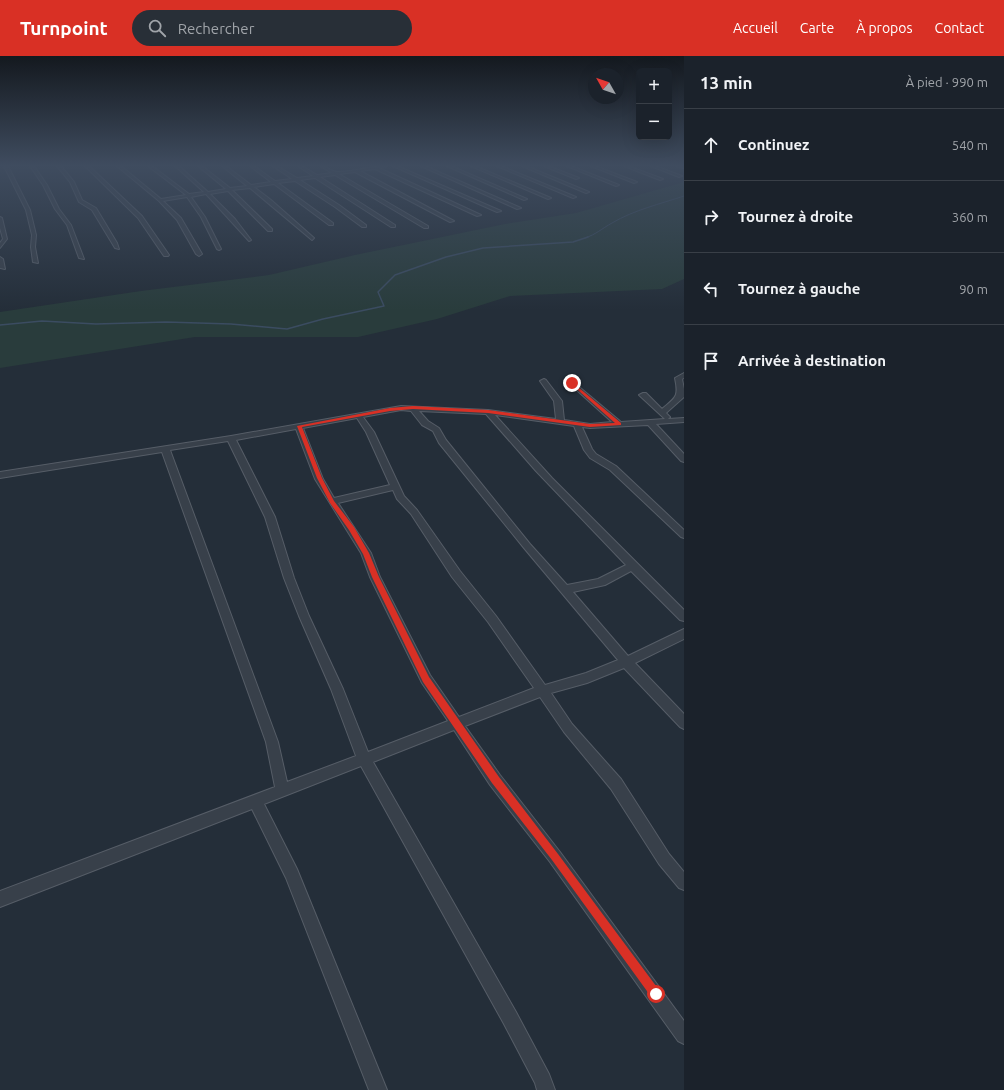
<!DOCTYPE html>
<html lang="fr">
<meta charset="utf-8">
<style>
body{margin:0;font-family:Ubuntu,sans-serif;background:#282f37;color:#f1f3f6}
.controls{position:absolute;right:12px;top:12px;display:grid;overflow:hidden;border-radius:6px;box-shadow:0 4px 16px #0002}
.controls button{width:36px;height:36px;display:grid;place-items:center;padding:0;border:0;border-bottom:1px solid #393f47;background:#1b222b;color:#f1f3f6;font:20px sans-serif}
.compass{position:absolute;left:588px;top:12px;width:36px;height:36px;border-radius:50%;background:#1b222b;box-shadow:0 4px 16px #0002;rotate:310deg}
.stop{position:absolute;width:12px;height:12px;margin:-9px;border:3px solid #d93025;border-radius:50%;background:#fff}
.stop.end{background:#d93025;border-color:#fff;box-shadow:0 1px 4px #0008}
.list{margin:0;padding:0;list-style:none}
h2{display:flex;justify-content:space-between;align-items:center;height:52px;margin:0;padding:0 16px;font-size:17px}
h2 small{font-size:13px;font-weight:400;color:#a0a4a9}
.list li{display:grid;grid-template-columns:26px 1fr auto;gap:12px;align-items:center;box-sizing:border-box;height:72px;padding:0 16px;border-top:1px solid #393f47}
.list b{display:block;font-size:15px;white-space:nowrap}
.list em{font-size:13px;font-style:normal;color:#a0a4a9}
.icon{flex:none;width:22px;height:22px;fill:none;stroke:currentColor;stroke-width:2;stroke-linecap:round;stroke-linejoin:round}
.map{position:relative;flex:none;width:684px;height:1034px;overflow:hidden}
header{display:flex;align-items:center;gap:24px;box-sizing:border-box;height:56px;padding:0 20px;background:#d93025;color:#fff}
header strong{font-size:19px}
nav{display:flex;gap:22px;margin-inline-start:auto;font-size:14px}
.search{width:280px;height:36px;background:#282f37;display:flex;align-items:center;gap:10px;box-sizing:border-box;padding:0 14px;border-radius:22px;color:#a0a4a9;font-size:15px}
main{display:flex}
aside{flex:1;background:#1b222b}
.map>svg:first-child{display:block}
.green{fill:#293c3c}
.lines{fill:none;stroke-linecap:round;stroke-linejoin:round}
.stream-far1{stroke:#3b4c61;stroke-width:1}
.stream{stroke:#3b4c61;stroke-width:1.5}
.minor-casing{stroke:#565d67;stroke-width:2}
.minor{fill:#38404a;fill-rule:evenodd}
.route{fill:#d93025}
</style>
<header>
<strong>Turnpoint</strong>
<div class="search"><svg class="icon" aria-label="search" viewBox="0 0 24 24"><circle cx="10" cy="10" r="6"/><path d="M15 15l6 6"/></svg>Rechercher</div>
<nav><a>Accueil</a><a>Carte</a><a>À propos</a><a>Contact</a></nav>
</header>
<main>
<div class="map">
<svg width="684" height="1034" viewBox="0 0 684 1034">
<rect width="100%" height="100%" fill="#242e39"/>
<path class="green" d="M684,126V223L662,233L510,240L437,263L358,281H195L0,312V256L141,235L269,219L355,199L505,168L576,157Z"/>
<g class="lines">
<path class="stream-far1" d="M585,182C597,178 601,173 612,167C634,154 660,148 684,140"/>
<path class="stream" d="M0,269L42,265L96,268L166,266L231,268L287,273L323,263L384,250L378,236L395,219L446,201L483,192L573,186L588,181"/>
<g class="minor-casing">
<path id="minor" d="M4,110H8L30,154L36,179L35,191L38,207L33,206L31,191L32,179L26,154Z
M30,110H34L47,129L59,153L71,169L84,203L79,202L67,169L55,153L43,129Z
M57,110H61L74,126L82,144L96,152L117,187L119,193L115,192L92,154L79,146L70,126Z
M85,110H89L142,160L169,199L168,200H164L138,162Z
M117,110H121L161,143L186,139L148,110H152L189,138L204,136L175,110H179L208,136L226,133L198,110H202L230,132L247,130L222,110H226L251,129L271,126L250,110H254L275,125L292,123L273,110H277L297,122L313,120L298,110H302L317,119L332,117L320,110C327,110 331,116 338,116C354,116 370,110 387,110L379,112L481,159L477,160L375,113L360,115L454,165L450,166L355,116L339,118L428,170V172H424L335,119L320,121L395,169V171H391L315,122L300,124L339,149L366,169V171H362L335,151L295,125L278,127L333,167V169H329L274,128L254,131L271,144L314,182L312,184L250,132L232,134L272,173V175H268L228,135L210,138L235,163L251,184L249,185L206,138L191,141L205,161L221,193L219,194L217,193L201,161L187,141L163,145L181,162L202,198L199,200L196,198L177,164L159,145Z
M393,110H397L501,155L497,156Z
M421,110H425L521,152L517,153Z
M447,110H451L527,143L524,144Z
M471,110H475L551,142L548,143Z
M497,110H501L576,141L573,142Z
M522,110H526L589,136L586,137Z
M544,110H548L579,122L576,123Z
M567,110H571L619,129L616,130Z
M591,110H595L637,126L634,127Z
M624,110H628L663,123L660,124Z
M651,110H655L682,120L679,121Z
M676,110H684V112L677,111Z
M0,161L2,162L7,183L0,192V187L3,183L0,172Z
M0,201L3,203L5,213L0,212Z
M684,317V322L682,323L684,333V341L666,357L670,361L668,363L684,362V366L656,368L684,398V406L681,405L648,369L590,372L582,371L592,393L596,398L616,410L684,474V482L681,481L610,414L590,402L584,394L574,370L495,359L552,422L684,554V565L680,564L631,515L605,529L573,536L628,600L684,573V583L635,607L684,658V673L680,671L624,612L587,627L551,637L572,668L621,723L669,798L684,816V834L679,832L659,808L611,733L564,676L540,641L465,670L500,719L560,796L684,965V988L678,985L550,806L490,729L454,674L373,706L516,956L549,1018L555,1034H537L535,1027L504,968L361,710L264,748L297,813L387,1034H369L286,822L252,753L0,851V835L275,731L266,686L162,396L0,422V416L231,380L401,350L488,354L556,363L554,345L540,325L544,323L546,324L562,345L564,364L590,368L612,366L570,328L568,327L572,325L621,366L665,363L639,339L643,337H646L662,353C676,341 679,341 675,322ZM401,354L411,355L422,369L433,375L439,387L524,492L618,604L586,617L545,629L496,560L460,515L417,454L404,440L374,376L363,361ZM419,355L486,358L536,415L626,509L598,523L567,529L530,488L446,384L439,372L428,365ZM357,362L366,376L390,429L334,442L323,423L303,372ZM296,373L315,423L361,497L370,521L422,627L448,665L368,696L343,633L309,560L294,522L275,461L236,384ZM228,385L265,461L284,522L299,560L331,633L356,700L287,726L278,686L170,394ZM393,434L397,443L411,458L452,521L488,566L534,632L459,661L430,619L380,521L371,497L338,447Z"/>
</g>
<use href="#minor" class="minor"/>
</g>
<linearGradient id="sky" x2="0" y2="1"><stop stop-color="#14191f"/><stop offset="0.43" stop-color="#3f4c5f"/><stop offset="1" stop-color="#3f4c5f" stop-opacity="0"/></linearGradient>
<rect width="684" height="254" fill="url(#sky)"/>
<path class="route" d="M572,326L621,367V369L590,371L488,357L413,353L390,355L302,371L322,422L334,445L354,471L369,497L379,521L429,621L499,721L558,798L659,934L661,938L659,942L656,944L652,942L552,804L492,727L423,626L372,521L363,498L349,474L330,447L317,422L297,370L390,352L413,350L488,354L590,368L615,367L571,328Z"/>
</svg>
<div class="controls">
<button>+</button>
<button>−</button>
</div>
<svg class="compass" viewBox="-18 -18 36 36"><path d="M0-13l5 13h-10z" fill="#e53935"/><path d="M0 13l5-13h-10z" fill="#a0a4a9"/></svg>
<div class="stop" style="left:656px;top:938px"></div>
<div class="stop end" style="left:572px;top:327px"></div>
</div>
<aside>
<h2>13 min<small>À pied · 990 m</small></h2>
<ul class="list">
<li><svg class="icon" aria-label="ahead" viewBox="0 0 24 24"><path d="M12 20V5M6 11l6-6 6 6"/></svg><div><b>Continuez</b></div><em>540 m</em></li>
<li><svg class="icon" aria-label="right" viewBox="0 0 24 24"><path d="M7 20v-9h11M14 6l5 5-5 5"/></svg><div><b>Tournez à droite</b></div><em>360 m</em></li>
<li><svg class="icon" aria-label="left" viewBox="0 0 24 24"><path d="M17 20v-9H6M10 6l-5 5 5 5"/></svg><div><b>Tournez à gauche</b></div><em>90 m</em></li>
<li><svg class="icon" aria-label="arrive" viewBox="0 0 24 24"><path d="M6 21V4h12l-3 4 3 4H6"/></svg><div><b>Arrivée à destination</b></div></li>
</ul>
</aside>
</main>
